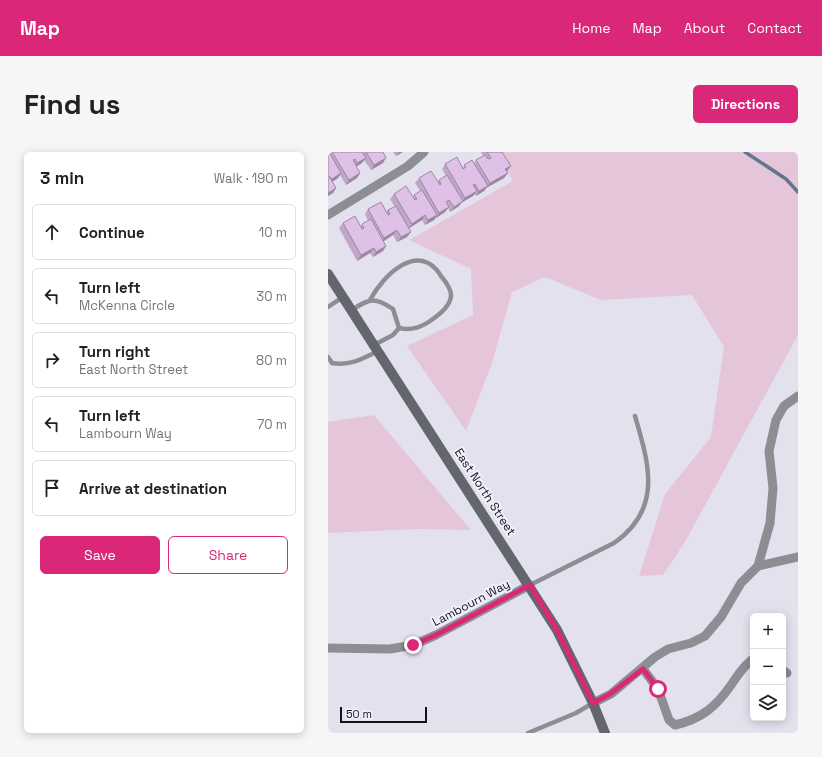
<!DOCTYPE html>
<meta charset="utf-8">
<style>
body{margin:0;font-family:"Space Grotesk",sans-serif;background:#f6f6f6;color:#222}
.controls{position:absolute;right:12px;bottom:12px;display:grid;overflow:hidden;border-radius:6px;box-shadow:0 2px 10px #0003}
.controls button{width:36px;height:36px;display:grid;place-items:center;padding:0;border:0;border-bottom:1px solid #e0e0e0;background:#fff;color:#222;font:20px sans-serif}
.scale{position:absolute;left:12px;bottom:10px;width:87px;box-sizing:border-box;padding-left:4px;border:2px solid #131216;border-top:0;font-size:11px;line-height:14px;white-space:nowrap;color:#131216;-webkit-text-stroke:3px #f2effc;paint-order:stroke}
.stop{position:absolute;width:12px;height:12px;margin:-9px;border:3px solid #db2777;border-radius:50%;background:#fff}
.stop.end{background:#db2777;border-color:#fff;box-shadow:0 1px 4px #0008}
.list{margin:0;padding:0;list-style:none}
h2{display:flex;justify-content:space-between;align-items:center;height:52px;margin:0;padding:0 16px;font-size:17px}
h2 small{font-size:13px;font-weight:400;color:#767676}
.list li{display:grid;grid-template-columns:26px 1fr auto;gap:12px;align-items:center;box-sizing:border-box;height:56px;margin:0 8px 8px;padding:0 8px;border:1px solid #e0e0e0;border-radius:6px}
.list b{display:block;font-size:15px;white-space:nowrap}
.list p{margin:0;font-size:13px;white-space:nowrap;color:#767676}
.list em{font-size:13px;font-style:normal;color:#767676}
.actions{display:flex;gap:8px;padding:12px 16px}
.actions a{flex:1;padding:9px 0;border:1px solid #db2777;border-radius:6px;text-align:center;font-size:14px;color:#db2777}
.actions .main{background:#db2777;color:#fff}
.icon{flex:none;width:22px;height:22px;fill:none;stroke:currentColor;stroke-width:2;stroke-linecap:round;stroke-linejoin:round}
.map{position:relative;flex:none;width:470px;height:581px;overflow:hidden;border-radius:6px}
header{display:flex;align-items:center;gap:24px;box-sizing:border-box;height:56px;padding:0 20px;background:#db2777;color:#fff}
header strong{font-size:19px}
nav{display:flex;gap:22px;margin-inline-start:auto;font-size:14px}
.intro{display:flex;align-items:center;justify-content:space-between;box-sizing:border-box;height:96px;padding:0 24px}
h1{margin:0;font-size:28px}
.button{padding:10px 18px;border-radius:6px;background:#db2777;color:#fff;font-size:14px;font-weight:700}
main{display:flex;gap:24px;padding:0 24px}
aside{flex:1;background:#fff;border-radius:6px;box-shadow:0 2px 10px #0003}
.map>svg:first-child{display:block}
.green{fill:#e5c5d9}
.lines{fill:none;stroke-linecap:round;stroke-linejoin:round}
.stream{stroke:#61758f;stroke-width:3.5}
.service{stroke:#8d8e94;stroke-width:4.5}
.minor{stroke:#8d8e94;stroke-width:9}
.secondary{stroke:#64666e;stroke-width:10}
.wall{fill:#c0a6c8}
.shaded-wall{fill:#9c87a2}
.building{fill:#dfc1e8;stroke:#9c87a2}
.route{stroke:#db2777;stroke-width:5}
.labels{text-anchor:middle;stroke-width:4;stroke-linejoin:round;paint-order:stroke}
.street-label{font-size:12px;fill:#131216;stroke:#f2effc}
</style>
<header>
<strong>Map</strong>
<nav><a>Home</a><a>Map</a><a>About</a><a>Contact</a></nav>
</header>
<div class="intro"><h1>Find us</h1><a class="button">Directions</a></div>
<main>
<aside>
<h2>3 min<small>Walk · 190 m</small></h2>
<ul class="list">
<li><svg class="icon" aria-label="ahead" viewBox="0 0 24 24"><path d="M12 20V5M6 11l6-6 6 6"/></svg><div><b>Continue</b></div><em>10 m</em></li>
<li><svg class="icon" aria-label="left" viewBox="0 0 24 24"><path d="M17 20v-9H6M10 6l-5 5 5 5"/></svg><div><b>Turn left</b><p>McKenna Circle</p></div><em>30 m</em></li>
<li><svg class="icon" aria-label="right" viewBox="0 0 24 24"><path d="M7 20v-9h11M14 6l5 5-5 5"/></svg><div><b>Turn right</b><p>East North Street</p></div><em>80 m</em></li>
<li><svg class="icon" aria-label="left" viewBox="0 0 24 24"><path d="M17 20v-9H6M10 6l-5 5 5 5"/></svg><div><b>Turn left</b><p>Lambourn Way</p></div><em>70 m</em></li>
<li><svg class="icon" aria-label="arrive" viewBox="0 0 24 24"><path d="M6 21V4h12l-3 4 3 4H6"/></svg><div><b>Arrive at destination</b></div></li>
</ul>
<div class="actions"><a class="main">Save</a><a>Share</a></div>
</aside>
<div class="map">
<svg width="470" height="581" viewBox="0 0 470 581">
<rect width="100%" height="100%" fill="#e4e1ef"/>
<path class="green" d="M169,0H470V183L357,390L335,423L311,424L337,342L383,285L396,195L364,143L273,148L217,125L184,140L164,211L138,279L79,194L145,163L143,117L81,88L185,29Z
M46,263L143,378L90,377L0,381V270Z"/>
<g class="lines">
<path class="stream" d="M417,0L458,27L470,40"/>
<path class="service" d="M42,148C55,123 91,88 113,124C117,129 123,136 123,143C123,153 112,162 105,167C94,175 84,179 71,176
M0,155L15,145
M24,158C41,147 46,144 65,157L71,176L65,183L46,193
M0,205L4,211C22,214 34,207 50,199
M202,433L286,391C335,357 321,312 307,264
M200,581L248,561L265,551"/>
<path class="minor" d="M0,63L80,14L96,0
M430,414L470,405
M0,496L62,497L85,493L108,483L202,433
M315,517L330,537L341,568L347,573C373,567 388,555 403,533C410,523 415,514 425,507
M455,518L459,521
M265,551L283,542L327,505L340,497L363,491L377,484L393,465L413,431L430,414L442,371L445,336L441,299L448,268L456,254L470,244"/>
<path class="secondary" d="M0,122L229,478L265,551L277,581"/>
</g>
<path class="wall" d="M0,0H55V11L43,18L36,8L34,11L28,15L32,21L29,26L18,33L12,23L10,26L4,30L8,36L5,41L0,44Z
M65,0H75L68,4Z
M153,0H174L183,14L178,19L180,21L176,26L158,36L156,39L148,44L147,42L145,44L133,51L131,54L122,60L120,56L117,60L108,66L106,68L97,73L94,68L81,76L79,85L69,90L65,83L55,89L58,94L55,99L45,105L42,101L29,109L11,76L15,71L33,74L34,72L40,69L37,62L40,57L58,60L60,58L67,55L62,47L66,42L85,45L86,43L92,39L87,31L91,26L110,30L111,28L118,24L114,17L117,12L135,16L136,13L146,11L148,8L155,4Z"/>
<path class="shaded-wall" d="M71,0H75L68,4Z
M38,6L34,11L26,16L29,11Z
M58,6L55,11L43,18L46,13Z
M183,14L179,19L174,22L177,17Z
M13,21L10,26L1,32L4,27Z
M32,21L29,26L18,33L21,28Z
M180,21L176,26L158,36L162,31Z
M160,34L156,39L148,44L151,39Z
M8,36L5,41L0,44V41Z
M149,39L145,44L133,51L137,46Z
M135,49L131,54L122,60L126,55Z
M121,55L117,60L108,66L111,61Z
M97,63L94,68L80,77L84,72Z
M109,63L106,68L97,73L100,68Z
M69,78L65,83L53,91L56,86Z
M83,80L79,85L69,90L73,85Z
M58,94L55,99L45,105L48,100Z
M46,96L42,101L29,109L33,103Z"/>
<path class="building" d="M0,0H1L13,21L4,27L1,24L8,36L0,41Z
M4,0H34L38,6L29,11L27,7L25,8L32,21L21,28Z
M38,0H55L58,6L46,13Z
M159,0H174L183,14L177,17L180,21L162,31L148,8L157,3L160,7L163,6Z
M129,5L135,17L138,15L136,13L144,8L160,34L151,39L147,32L145,33L149,39L137,46L117,12Z
M103,19L112,33L113,32L111,28L119,23L135,49L126,55L121,48L118,50L121,55L111,61L91,26Z
M78,34L87,48L89,47L86,43L94,38L109,63L100,68L97,63L84,72L66,42Z
M53,50L60,63L62,62L60,58L68,54L83,80L73,85L69,78L56,86L40,57Z
M27,64L34,77L36,76L34,72L43,67L58,94L48,100L46,96L33,103L15,71Z"/>
<g class="lines">
<path class="route" d="M85,493L108,483L202,433L229,478L265,551L282,542L315,517L330,537"/>
</g>
<g class="labels">
<g class="street-label">
<text transform="translate(157 340) rotate(57)" y="4">East North Street</text>
<text transform="translate(143 451) rotate(-28)" y="4">Lambourn Way</text>
</g>
</g>
</svg>
<div class="controls">
<button>+</button>
<button>−</button>
<button><svg class="icon" aria-label="layers" viewBox="0 0 24 24"><path d="M12 4l9 5-9 5-9-5zM3 14l9 5 9-5"/></svg></button>
</div>
<div class="scale">50 m</div>
<div class="stop" style="left:330px;top:537px"></div>
<div class="stop end" style="left:85px;top:493px"></div>
</div>
</main>
